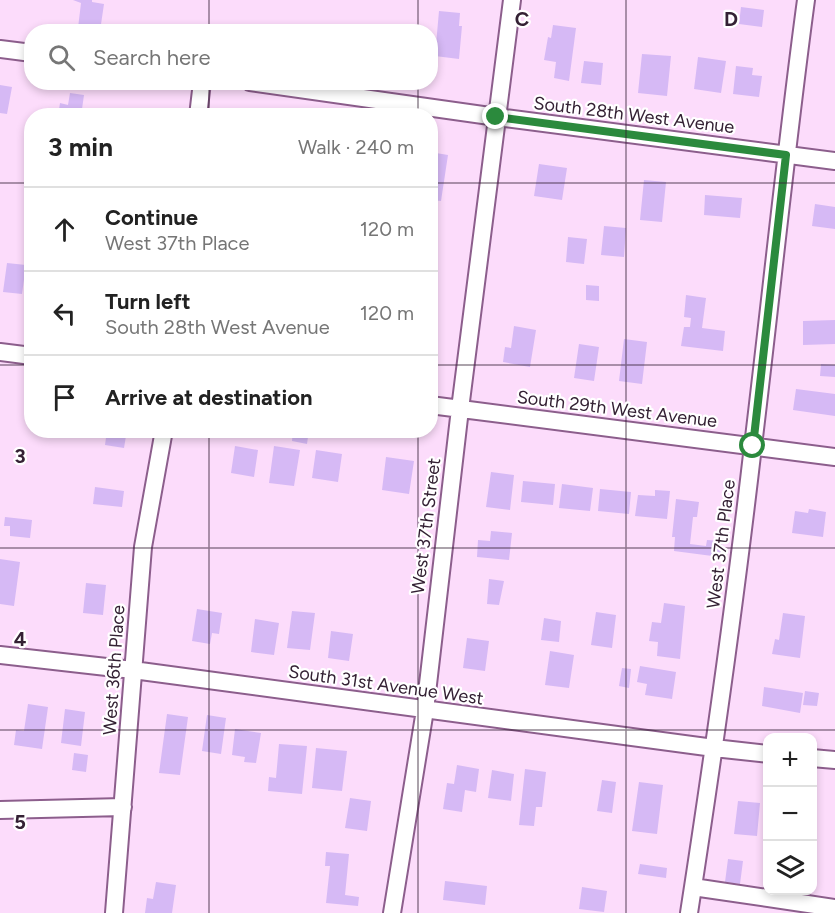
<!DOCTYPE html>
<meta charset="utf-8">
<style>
body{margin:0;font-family:Figtree,sans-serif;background:#f6f6f6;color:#222}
.controls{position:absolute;right:18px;bottom:18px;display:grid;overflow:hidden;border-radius:12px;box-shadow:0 3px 9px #0003}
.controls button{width:54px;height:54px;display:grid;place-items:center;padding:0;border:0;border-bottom:2px solid #e0e0e0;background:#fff;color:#222;font:30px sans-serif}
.stop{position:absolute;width:18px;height:18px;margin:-14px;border:4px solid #2b8a3d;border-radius:50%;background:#fff}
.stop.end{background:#2b8a3d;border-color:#fff;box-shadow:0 2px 6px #0008}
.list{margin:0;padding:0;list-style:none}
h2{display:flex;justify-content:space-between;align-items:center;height:78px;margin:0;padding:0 24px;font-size:26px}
h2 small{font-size:20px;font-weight:400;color:#767676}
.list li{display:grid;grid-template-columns:39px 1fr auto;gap:18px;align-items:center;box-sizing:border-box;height:84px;padding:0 24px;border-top:2px solid #e0e0e0}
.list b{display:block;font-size:22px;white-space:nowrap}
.list p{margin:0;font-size:20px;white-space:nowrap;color:#767676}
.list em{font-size:20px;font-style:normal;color:#767676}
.icon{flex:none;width:33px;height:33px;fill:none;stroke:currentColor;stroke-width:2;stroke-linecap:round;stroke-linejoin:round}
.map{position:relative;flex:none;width:835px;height:913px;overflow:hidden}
.search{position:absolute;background:#fff;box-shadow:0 3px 9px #0003;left:24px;top:24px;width:414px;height:66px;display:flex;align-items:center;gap:15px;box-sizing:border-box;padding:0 21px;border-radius:24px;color:#767676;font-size:22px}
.panel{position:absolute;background:#fff;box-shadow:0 3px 9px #0003;left:24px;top:108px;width:414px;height:330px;border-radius:24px}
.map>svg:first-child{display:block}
.building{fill:#d6b9f5}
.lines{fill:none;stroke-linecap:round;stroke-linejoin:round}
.minor-casing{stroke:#8c5e8c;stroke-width:20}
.minor{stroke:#fff;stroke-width:16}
.route{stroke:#2b8a3d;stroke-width:8}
.grid{fill:none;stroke:#342134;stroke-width:1.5;stroke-opacity:0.55}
.labels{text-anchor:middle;stroke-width:4.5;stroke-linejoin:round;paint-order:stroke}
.street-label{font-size:18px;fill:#342134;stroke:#fff}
.grid-label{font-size:20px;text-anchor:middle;font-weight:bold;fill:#342134;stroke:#fff;stroke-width:4.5;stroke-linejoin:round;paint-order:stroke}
</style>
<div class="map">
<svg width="835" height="913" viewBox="0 0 835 913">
<rect width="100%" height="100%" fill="#fcdcfb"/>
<path class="building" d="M73,0H92V2L104,4L100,31L78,28L81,3Z
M741,7L764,10L762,27L739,24Z
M439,11L460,13L459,26H462L459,59L435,56Z
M553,25L576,28L569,81L554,78L556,62L544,60L548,37L551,38Z
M642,54L671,56L667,96L638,93Z
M698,57L726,61L721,93L694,89Z
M584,61L603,63L601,85L581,83Z
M736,66L753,68L752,75L762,76L759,97L733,94Z
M0,85L12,87L7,114L0,113Z
M70,93L84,95L81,116H58L60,103L68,105Z
M430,152L448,155L441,201L430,200Z
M539,164L567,168L562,200L534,196Z
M644,180L666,182L662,222L640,220Z
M705,195L742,198L740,218L704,215Z
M815,204L835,207V229L812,226Z
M604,226L626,228L624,257L601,255Z
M568,237L587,239L584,264L566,262Z
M7,263L26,265L22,294L3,292Z
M586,285L599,286V301L586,300Z
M686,295L706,298L702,328L725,331L723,351L681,346L684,327H690L691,318L684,317Z
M835,320V344L803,345V321Z
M514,326L536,330L530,367L503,362L505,347L511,348Z
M624,339L647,342L642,384L619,381Z
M579,344L599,347L594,381L574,378Z
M821,364L835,365V377L820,376Z
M796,389L835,394V416L793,410Z
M107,430H127L124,448L105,445Z
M293,430H309L307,444L292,441Z
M235,446L258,450L254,477L231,473Z
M274,446L300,450L294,486L269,483Z
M316,450L342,454L338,482L312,478Z
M386,457L414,461L409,494L382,490Z
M491,472L514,475L510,510L486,507Z
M523,481L555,484L553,505L521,502Z
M562,484L593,488L590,511L559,508Z
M95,487L124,491L122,507L93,504Z
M600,489L631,492L629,514L598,511Z
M655,490L670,491L667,519L635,516L638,495L655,496Z
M676,499L699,502L697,517H693L690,544L706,546L707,540L722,541L720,557L674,551L675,537H672Z
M809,509L826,512L823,537L792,533L795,511L808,513Z
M5,517L32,520L30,538L10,536V526H4Z
M491,531L512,533L509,560L477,557L478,540L490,541Z
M0,559L20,562L14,606L0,604Z
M489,579L504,581L499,605L487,604Z
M86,583L106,585L103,615L83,613Z
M664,603L685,606L680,659L657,656L658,642L649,641L652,622L661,623Z
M197,609L222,613L219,634L212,633L210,644L192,641Z
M292,611L315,613L310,650L287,648Z
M596,612L616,615L612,648L591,645Z
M783,613L805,616L800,658L772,654L775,639L779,640Z
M544,618L561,621L559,642L541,640Z
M255,619L279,623L274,655L251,652Z
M331,631L353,634L349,661L328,658Z
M467,638L489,641L485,671L463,668Z
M550,651L574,655L569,688L545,685Z
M640,666L676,672L672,699L645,695L647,684L637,682Z
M622,668L631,669L629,688L619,686Z
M764,687L803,693L800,713L762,706Z
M805,691L819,693L817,706L803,705Z
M28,704L48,707L42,749L14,745L16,730L24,731Z
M65,709L85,712L81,746L61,743Z
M167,714L188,717L180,775L159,773Z
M207,715L226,718L221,754L202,751Z
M235,729L261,733L256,763L244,762L245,757L232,755Z
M279,744L307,746L302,794L268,791L269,777L276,778Z
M316,748L347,751L342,791L312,788Z
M74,753L88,755L86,772L72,770Z
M457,765L479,769L476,792L465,790L462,812L443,809L447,783L454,784Z
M525,769L546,772L542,807H536L534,826L519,825Z
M492,770L514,774L511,801L488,798Z
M602,780L616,782L612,813L597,811Z
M639,782L663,785L657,834L632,831Z
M350,798L371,801L367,831L345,828Z
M738,801L760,803L757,836L734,834Z
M326,852L349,854L345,895L359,897L358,906L326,903L330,866H325Z
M728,859L743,861L740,884L725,882Z
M640,864L667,868L666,878L638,874Z
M445,881L487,886L485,905L443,900Z
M156,882L176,885L172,913H145L147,898L153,899Z
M582,887L607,891L604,912L579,909Z"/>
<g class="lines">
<g class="minor-casing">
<path id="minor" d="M0,49L32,53
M250,82L497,117L835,161
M198,116L202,82
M0,352L32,356
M430,405L835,457
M0,655L133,670L714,748L768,754
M812,758L835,760
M0,810L123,807
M693,887L835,908
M114,913L143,547L164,430
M392,913L425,710L460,409L512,0
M689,913C713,758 735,602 753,446C771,297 786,148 806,0"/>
</g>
<use href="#minor" class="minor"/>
</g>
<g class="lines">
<path class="route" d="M496,117L786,155L753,446"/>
</g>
<path class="grid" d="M209,0V32M418,0V32M626,0V913M209,82V116M418,82V116M0,183H32M430,183H835M0,365H32M430,365H835M209,430V913M418,430V913M0,548H835M0,730H835"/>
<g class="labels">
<g class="street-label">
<text transform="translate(634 115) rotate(7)" y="6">South 28th West Avenue</text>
<text transform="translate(617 409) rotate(7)" y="6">South 29th West Avenue</text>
<text transform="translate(426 526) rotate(-83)" y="6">West 37th Street</text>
<text transform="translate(721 544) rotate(-83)" y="6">West 37th Place</text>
<text transform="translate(114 670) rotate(-86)" y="6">West 36th Place</text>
<text transform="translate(386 685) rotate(8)" y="6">South 31st Avenue West</text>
</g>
</g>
<g class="grid-label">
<text x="522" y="26">C</text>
<text x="731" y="26">D</text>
<text x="20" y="463">3</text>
<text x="20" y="646">4</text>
<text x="20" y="829">5</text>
</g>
</svg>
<div class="controls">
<button>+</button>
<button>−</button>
<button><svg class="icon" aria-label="layers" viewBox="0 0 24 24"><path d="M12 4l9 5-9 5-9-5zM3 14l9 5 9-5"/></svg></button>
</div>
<div class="stop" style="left:753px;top:446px"></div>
<div class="stop end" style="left:496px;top:117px"></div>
<div class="search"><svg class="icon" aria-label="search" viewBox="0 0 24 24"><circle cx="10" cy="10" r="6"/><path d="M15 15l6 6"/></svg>Search here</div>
<section class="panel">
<h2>3 min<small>Walk · 240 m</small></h2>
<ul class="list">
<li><svg class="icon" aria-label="ahead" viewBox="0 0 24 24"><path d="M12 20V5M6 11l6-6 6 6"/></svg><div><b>Continue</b><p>West 37th Place</p></div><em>120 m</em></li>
<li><svg class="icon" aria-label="left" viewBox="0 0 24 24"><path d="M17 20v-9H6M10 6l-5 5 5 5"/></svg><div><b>Turn left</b><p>South 28th West Avenue</p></div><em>120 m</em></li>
<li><svg class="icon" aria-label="arrive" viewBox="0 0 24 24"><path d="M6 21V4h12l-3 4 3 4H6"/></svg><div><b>Arrive at destination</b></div></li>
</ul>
</section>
</div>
